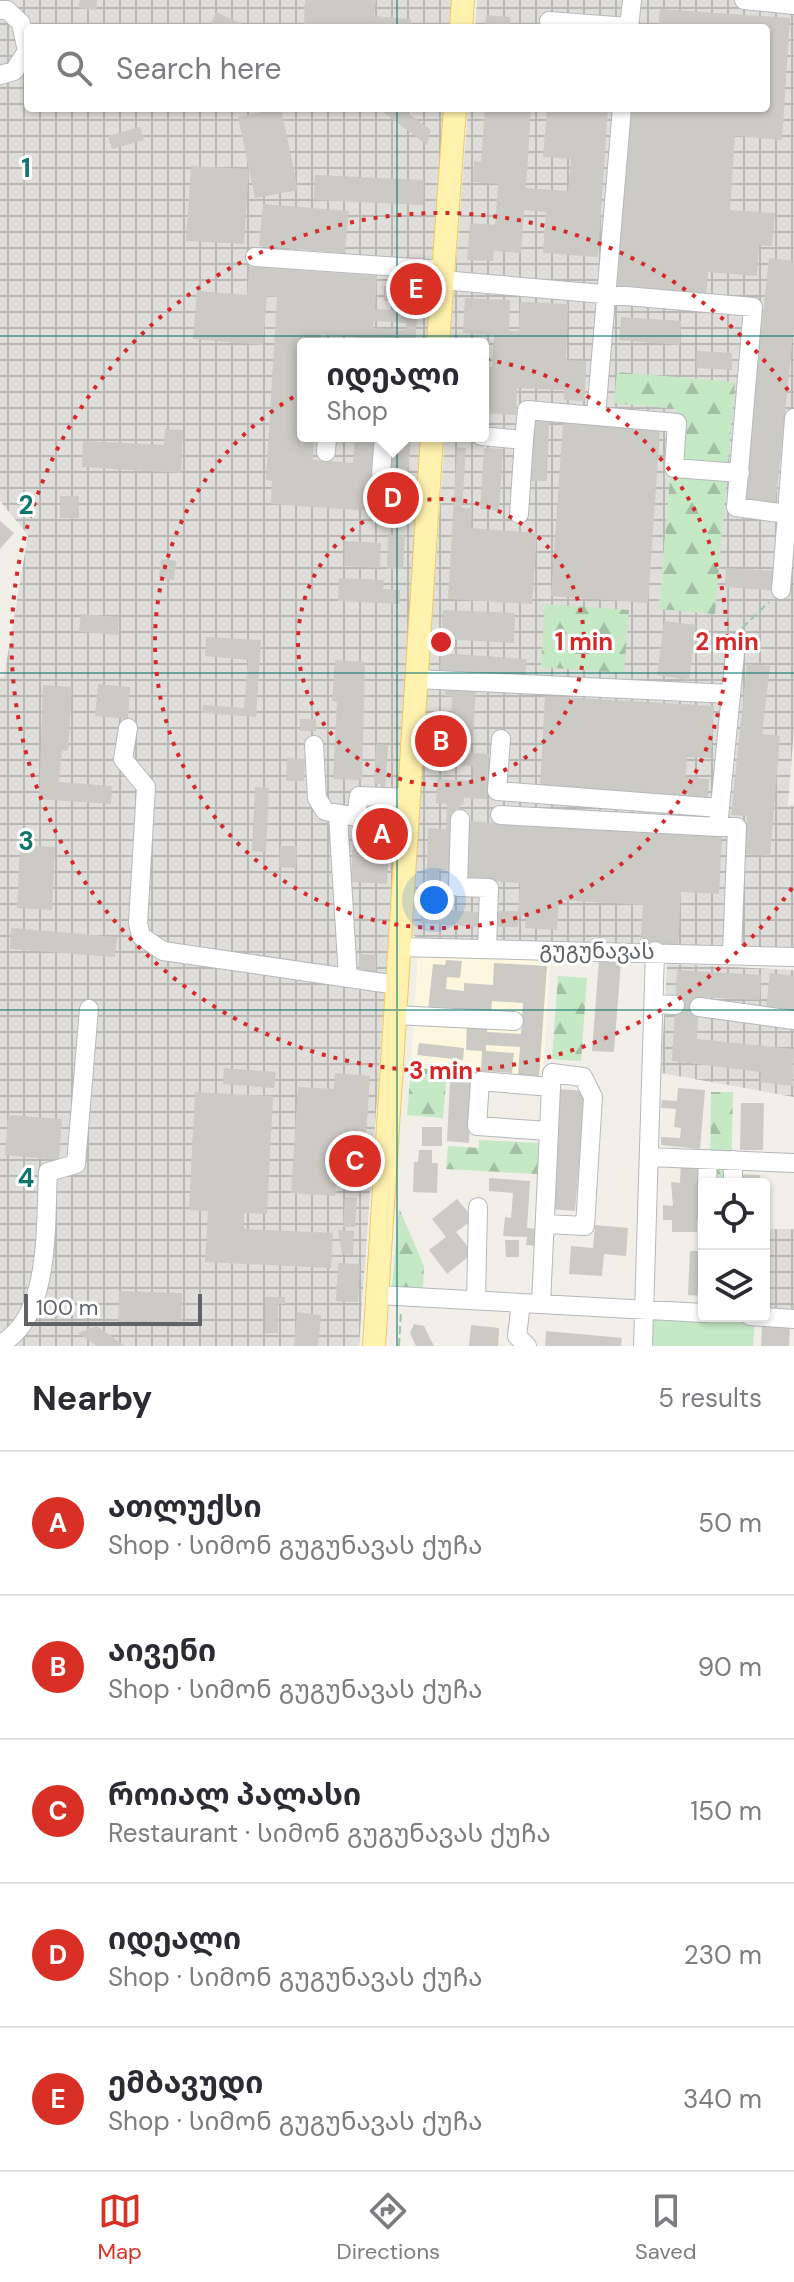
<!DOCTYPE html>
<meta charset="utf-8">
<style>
body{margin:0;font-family:"DM Sans","Noto Sans Georgian",sans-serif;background:#f2f2f3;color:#2b2b33}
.controls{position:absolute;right:24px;bottom:24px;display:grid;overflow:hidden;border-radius:8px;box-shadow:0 2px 6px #0004}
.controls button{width:72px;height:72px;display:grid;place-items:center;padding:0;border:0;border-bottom:2px solid #e1e1e2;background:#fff;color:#2b2b33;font:40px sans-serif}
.scale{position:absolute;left:24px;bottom:20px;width:178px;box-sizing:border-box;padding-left:8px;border:4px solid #5f6368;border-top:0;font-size:22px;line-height:28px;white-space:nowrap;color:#5f6368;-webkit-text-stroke:6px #fff;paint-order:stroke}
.you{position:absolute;left:434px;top:900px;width:28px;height:28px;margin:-20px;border:6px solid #fff;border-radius:50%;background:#1a73e8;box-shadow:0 0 0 12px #1a73e833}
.badge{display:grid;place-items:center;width:52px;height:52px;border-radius:50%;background:#d93025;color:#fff;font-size:26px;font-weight:700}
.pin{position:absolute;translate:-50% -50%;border:4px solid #fff;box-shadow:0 2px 8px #0006}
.popup{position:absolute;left:297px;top:338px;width:192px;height:104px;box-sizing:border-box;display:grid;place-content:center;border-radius:8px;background:#fff;filter:drop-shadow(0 2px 6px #0005);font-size:26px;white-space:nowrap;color:#7c7c81}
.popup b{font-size:30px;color:#2b2b33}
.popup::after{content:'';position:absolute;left:50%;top:100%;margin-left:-16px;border:16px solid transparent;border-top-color:#fff}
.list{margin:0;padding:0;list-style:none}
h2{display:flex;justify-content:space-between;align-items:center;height:104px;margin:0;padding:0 32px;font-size:34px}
h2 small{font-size:26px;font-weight:400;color:#7c7c81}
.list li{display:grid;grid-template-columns:52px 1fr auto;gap:24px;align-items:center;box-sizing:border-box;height:144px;padding:0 32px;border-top:2px solid #e1e1e2}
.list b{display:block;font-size:30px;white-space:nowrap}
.list p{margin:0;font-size:26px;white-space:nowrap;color:#7c7c81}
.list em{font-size:26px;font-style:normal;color:#7c7c81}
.icon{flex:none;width:44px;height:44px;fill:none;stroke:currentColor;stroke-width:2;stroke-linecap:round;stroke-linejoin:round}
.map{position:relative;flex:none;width:794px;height:1346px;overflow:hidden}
.search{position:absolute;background:#fff;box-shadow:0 2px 6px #0004;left:24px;right:24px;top:24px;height:88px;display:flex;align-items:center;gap:20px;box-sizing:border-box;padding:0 28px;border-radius:8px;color:#7c7c81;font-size:30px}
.sheet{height:824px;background:#fff}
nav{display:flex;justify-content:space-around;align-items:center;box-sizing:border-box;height:112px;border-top:2px solid #e1e1e2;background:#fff;font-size:22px;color:#7c7c81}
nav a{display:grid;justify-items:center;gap:4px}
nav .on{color:#d93025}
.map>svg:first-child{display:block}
.commercial{fill:#fef7e0}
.industrial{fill:url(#industrial-grid);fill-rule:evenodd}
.grass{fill:#c5e8c5}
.forest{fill:url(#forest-firs)}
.building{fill:#cccac5;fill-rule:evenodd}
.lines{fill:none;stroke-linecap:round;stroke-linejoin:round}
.minor-casing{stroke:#b5b8bc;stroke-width:20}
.major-casing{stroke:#f2c960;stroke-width:24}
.path{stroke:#9cc7a9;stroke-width:2;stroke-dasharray:8 4;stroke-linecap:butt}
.minor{stroke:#fff;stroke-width:18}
.major{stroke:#fff2af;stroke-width:22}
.grid{fill:none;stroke:#0f766e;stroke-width:2;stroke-opacity:0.55}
.ring{fill:none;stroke:#d62828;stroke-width:4;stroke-dasharray:4 8}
.labels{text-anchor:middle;stroke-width:6;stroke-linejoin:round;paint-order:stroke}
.street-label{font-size:22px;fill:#5f6368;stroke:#fff}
.grid-label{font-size:26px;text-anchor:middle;font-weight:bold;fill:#0f766e;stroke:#fff;stroke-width:6;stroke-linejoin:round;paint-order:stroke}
.centre{fill:#d62828;stroke:#fff;stroke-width:4}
.ring-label{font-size:24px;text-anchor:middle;font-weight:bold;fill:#d62828;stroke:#fff;stroke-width:6;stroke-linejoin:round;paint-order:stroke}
</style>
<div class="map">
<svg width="794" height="1346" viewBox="0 0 794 1346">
<defs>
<pattern id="industrial-grid" width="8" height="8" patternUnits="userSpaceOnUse" patternTransform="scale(2)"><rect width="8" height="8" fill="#e0deda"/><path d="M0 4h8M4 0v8" fill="none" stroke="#b9b8b5"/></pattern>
<pattern id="forest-firs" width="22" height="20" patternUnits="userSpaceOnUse" patternTransform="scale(2)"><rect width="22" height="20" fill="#c5e8c5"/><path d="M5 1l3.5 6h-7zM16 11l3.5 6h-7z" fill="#a3c0a4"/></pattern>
</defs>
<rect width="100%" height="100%" fill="#f1efe8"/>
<path class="commercial" d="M418,952L550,961L543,1077L411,1068Z"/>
<path class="industrial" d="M0,0H455L453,28H28V108H447L431,344H303V436H425L359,1346H0V677H4L28,535L0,501Z
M477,0H794V729L788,805L794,806V950L420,940L410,933L445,436H483V344H450L468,108H766V28H475ZM676,408L714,613L659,608Z
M667,964L794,970V1097L661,1073Z
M765,1229H794V1311L765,1309Z"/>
<path class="grass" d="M654,1317L755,1321L753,1346H648L650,1322Z"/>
<path class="forest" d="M617,372L735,382L715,614L659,609L676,409L614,403Z
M545,604L629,610L624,673L541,667Z
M558,976L587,978L581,1061L552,1059Z
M411,1068L447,1070L443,1118L407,1115Z
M711,1092H733L731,1184H710Z
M479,1140L539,1143L537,1174L446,1169L448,1146L479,1148Z
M399,1208L424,1266L423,1288L392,1287Z"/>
<path class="building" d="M80,0H97L96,10L78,8Z
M305,0H376L374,16L411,19V24L431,28H304Z
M660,9L790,18L782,140L735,136L730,210L775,213L772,246L759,245L757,276L708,272L706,298L617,292L630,108H766V28H658Z
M216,12L251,28H209Z
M486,15L510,17V28H485Z
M281,108L298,190L255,198L238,117Z
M378,108H401L431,130L427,145Z
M485,108H531L526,188L568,191L571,159L543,157L547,108H608L598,257L543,253L546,212L524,210L521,253L494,251L493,261L467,260L470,223L495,225L498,184L473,182L474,161L481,162Z
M140,127L144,140L112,149L108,136Z
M191,166L249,169L244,244L186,241Z
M315,175L424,180L423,205L314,200Z
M263,204L349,211L345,253L259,246Z
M769,258L794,261V326L775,508L742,504Z
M249,267L377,276L375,309L406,311L407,302L384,301V286L408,288L409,275L420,276L415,343L321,334L320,344H303V436H314L313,460L353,463L355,436H376L373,481L400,483L398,517L370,515L371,511L271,504L272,481L266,480L277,297L267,296L263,345L193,339L197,291L247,295ZM374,321L406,323V330L373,328Z
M465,298L510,300L509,331H519L520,302L568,304L566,360L586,361L585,401L564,400V390L517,388L516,415L483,413V367H492L494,335L463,333Z
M621,317L681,321L680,345L619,340Z
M697,351L732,353V370L696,368Z
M533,421L549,422L547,481H530Z
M563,423L660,430L648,603L551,596Z
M165,429L183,430L181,473L82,467L83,441L164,445Z
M392,436H411L408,476L390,475Z
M457,447L466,448L462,508H472L471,528L537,533L532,604L448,599Z
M484,448L503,449L499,511L480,509Z
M60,496H79V518H60Z
M0,521L14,533L0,549Z
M388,534L405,535L403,569H387Z
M345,541L381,543L380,568L344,566Z
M161,559L176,561L174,580L159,578Z
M726,568L777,571L776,591L725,587Z
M339,578L384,580L383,589L400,590L399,604L338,601Z
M443,610L515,613L514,643L441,639Z
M81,614L119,617L118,635L79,632Z
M664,621L696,625L689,680L657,675Z
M206,637L261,640L256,717L202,713L203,705L244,708L248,660L205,656Z
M441,653L527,659L525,678L440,672Z
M335,660L365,662L362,780L333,779L337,702L332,701Z
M747,664L770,666L762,734L780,736L770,856L744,854L747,816L731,815Z
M445,683L476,684L473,743H461V752L489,754L487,799L464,798L463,805H460L459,829L451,828L449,870H439L437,900H442V910L479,912L478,927L420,923L422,898L426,899L428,828L446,829L447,804L436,803L437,779L473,781V766L442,765L443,751H436L437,729H451L452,696H445Z
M98,684L130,687L128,719L95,716Z
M43,685L72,687L68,751L62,750L59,782L112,786L111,804L39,799Z
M545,696L714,706L711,758L687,757L686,777L709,779L708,797L540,787Z
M300,719H316V731H300Z
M376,744L388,745L385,792L380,791L381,784L374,783Z
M287,758L305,759L304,781H286Z
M255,787L269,788L266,852L252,851Z
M362,799L376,800L375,823L390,824L387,884L351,882L354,822Z
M465,821L722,836L719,894L681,892L678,949L640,947L643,905L559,900L557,930L525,928L526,916H518V927H495V911H518L520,883L462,879Z
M20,845L55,847L52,910L17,908Z
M280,846H297L296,868L279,867Z
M11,928L117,937L115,957L10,949Z
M359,954L376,955V972H359Z
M446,960L462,961L460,978L447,977L446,989L464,991V983L493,985L494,963L547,966L539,1078L518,1075L520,1047L486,1045V1051L514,1053L512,1073L481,1071L482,1051L466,1050L467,1023L488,1024L487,1032L521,1034L523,1003L492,1001L491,1015L428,1010L433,964L445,965Z
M599,960L621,962L614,1052L592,1051Z
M677,970L761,975L760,1000L699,997L697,1039L794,1049L793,1086L760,1082L761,1072L672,1061Z
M770,973L794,976V1011L766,1008Z
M419,1043L464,1048L463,1060L417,1055Z
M224,1068L276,1072L274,1088L223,1084Z
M335,1073L370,1076L363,1179L336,1177L335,1196L291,1193L298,1087L334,1089Z
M450,1082L471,1083L469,1143L447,1141Z
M678,1088L705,1090L700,1149L661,1145V1137L680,1138L681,1128L674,1127L676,1109L661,1108L662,1100L677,1101Z
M559,1089L585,1091L575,1211L549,1209Z
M195,1092L273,1096L267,1214L244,1213V1229L333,1233L331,1268L205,1262L208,1211L189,1210Z
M741,1103H764L763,1150H740Z
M8,1115L62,1119L59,1160L5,1155Z
M422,1127H442V1146H422Z
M419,1150H432V1163H438L437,1193L413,1192L414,1162H418Z
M681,1161L702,1162L701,1220H697V1232H672V1220H663V1205L673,1206L671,1182L680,1183Z
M736,1174L760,1175V1184H736Z
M489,1178L530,1181L527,1228L541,1229L540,1246L526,1245L527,1237L503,1236L505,1217L511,1218L513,1193L489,1191Z
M345,1197L357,1198L355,1227H343Z
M457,1199L474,1219L456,1232L473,1253L447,1274L429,1250L446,1237L432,1219Z
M595,1225L628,1228L626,1256L604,1254L602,1276L569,1274L571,1246L593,1248Z
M338,1230L354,1231L353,1255L342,1254Z
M505,1240H519V1257H506Z
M690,1251H704V1296L688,1295Z
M338,1263L360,1264L358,1302L336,1301Z
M119,1291L182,1293L181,1327L118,1325Z
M265,1297H285V1304H278V1333H265Z
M297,1312L321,1315L318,1346H294Z
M414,1324L424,1326L434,1346H416L410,1333Z
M471,1325L499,1328L498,1346H469Z
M762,1325L790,1327L789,1346H761Z
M97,1326L125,1346H97L78,1333Z
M546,1331L622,1338L621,1346H545Z"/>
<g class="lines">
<g class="minor-casing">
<path id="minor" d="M744,0L794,5
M0,10H7L21,23L27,51L14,71L0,75
M549,21L629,27
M629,28L632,0
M255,257L443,270
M442,280L753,307L736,507L787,514L794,418
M596,416L622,108
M481,436L524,440L527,410L677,423L674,468L740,473
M326,452L327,436
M381,473L384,436
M519,514L524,440
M781,590L787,514
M416,679L731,694
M128,728L123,759L146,787L138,923L141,936L163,951L397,985
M501,739L497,791L720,808
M314,745L317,798L325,811L356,817L359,796L408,798
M338,815L348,978
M500,815L718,827
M460,819L458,887L489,888L487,949
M399,947L794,957
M732,953L737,827H718L736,643
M654,1004L675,1005
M699,1007L794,1020
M395,1015L514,1021
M549,1131L477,1126L480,1081L551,1087
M649,1157L794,1163
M707,1184L708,1159
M733,1184V1160
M378,1295L704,1313
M476,1300L478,1207
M521,1303L517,1336L527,1346
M541,1304L551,1087L552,1073L583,1077L593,1097L585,1226L545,1224
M750,1316L794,1319
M0,1344C52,1318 45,1221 48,1172L76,1164L89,1009
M643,1346L655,951"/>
</g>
<g class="major-casing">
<path id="major" d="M461,28L463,0
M438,344L455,108
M374,1346L432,436"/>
</g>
<path class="path" d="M742,628L769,602
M399,1346L401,1311"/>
<use href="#minor" class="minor"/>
<use href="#major" class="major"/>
</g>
<path class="grid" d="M397,0V28M397,108V1346M0,336H794M0,673H794M0,1010H794"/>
<g class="ring">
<circle cx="441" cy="642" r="143"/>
<circle cx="441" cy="642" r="286"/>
<path d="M792 888A429 429 0 1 1 792 396"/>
</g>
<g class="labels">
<g class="street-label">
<text transform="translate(597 950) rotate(1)" y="8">გუგუნავას</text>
</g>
</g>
<g class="grid-label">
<text x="26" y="177">1</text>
<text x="26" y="514">2</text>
<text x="26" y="850">3</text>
<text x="26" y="1187">4</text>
</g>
<circle cx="441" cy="642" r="12" class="centre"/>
<g class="ring-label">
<text x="584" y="650">1 min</text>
<text x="727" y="650">2 min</text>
<text x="441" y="1079">3 min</text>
</g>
</svg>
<div class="controls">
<button><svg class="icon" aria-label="locate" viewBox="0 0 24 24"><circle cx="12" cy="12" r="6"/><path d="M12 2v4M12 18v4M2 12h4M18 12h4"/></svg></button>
<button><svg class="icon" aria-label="layers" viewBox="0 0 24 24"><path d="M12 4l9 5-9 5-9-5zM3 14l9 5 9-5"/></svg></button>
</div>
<div class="scale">100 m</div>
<div class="you"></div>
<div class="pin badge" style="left:382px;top:834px">A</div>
<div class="pin badge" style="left:441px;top:741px">B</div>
<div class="pin badge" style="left:355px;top:1161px">C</div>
<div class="pin badge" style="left:393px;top:498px">D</div>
<div class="popup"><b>იდეალი</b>Shop</div>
<div class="pin badge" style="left:416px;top:289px">E</div>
<div class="search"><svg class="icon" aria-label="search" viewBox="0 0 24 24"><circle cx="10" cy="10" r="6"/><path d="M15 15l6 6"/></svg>Search here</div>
</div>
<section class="sheet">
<h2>Nearby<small>5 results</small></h2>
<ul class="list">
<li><span class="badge">A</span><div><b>ათლუქსი</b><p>Shop · სიმონ გუგუნავას ქუჩა</p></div><em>50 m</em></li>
<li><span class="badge">B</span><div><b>აივენი</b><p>Shop · სიმონ გუგუნავას ქუჩა</p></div><em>90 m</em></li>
<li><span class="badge">C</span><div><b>როიალ პალასი</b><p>Restaurant · სიმონ გუგუნავას ქუჩა</p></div><em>150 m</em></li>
<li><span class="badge">D</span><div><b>იდეალი</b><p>Shop · სიმონ გუგუნავას ქუჩა</p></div><em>230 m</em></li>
<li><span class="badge">E</span><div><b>ემბავუდი</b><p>Shop · სიმონ გუგუნავას ქუჩა</p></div><em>340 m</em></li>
</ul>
</section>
<nav>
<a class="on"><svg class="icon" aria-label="map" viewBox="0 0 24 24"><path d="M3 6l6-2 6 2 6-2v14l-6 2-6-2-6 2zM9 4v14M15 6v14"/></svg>Map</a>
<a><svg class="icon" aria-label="directions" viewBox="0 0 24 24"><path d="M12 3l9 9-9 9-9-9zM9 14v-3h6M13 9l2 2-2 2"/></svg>Directions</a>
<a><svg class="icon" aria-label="saved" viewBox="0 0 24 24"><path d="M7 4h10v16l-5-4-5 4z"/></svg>Saved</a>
</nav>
